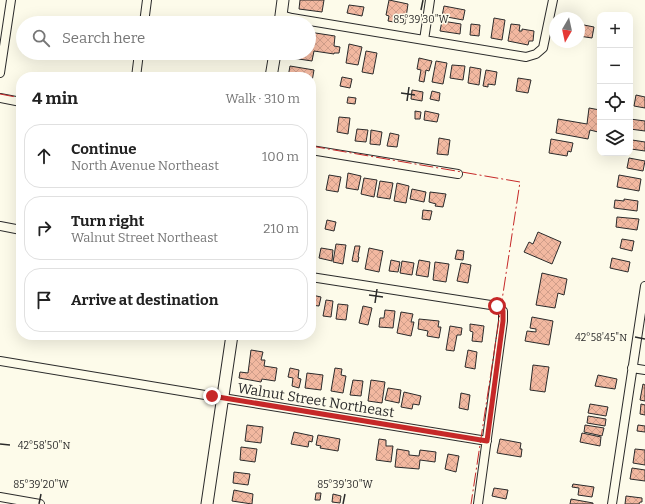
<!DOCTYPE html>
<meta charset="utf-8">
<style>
body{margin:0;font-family:Bitter,serif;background:#f2f2f2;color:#222}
.controls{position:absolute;right:12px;top:12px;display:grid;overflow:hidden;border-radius:8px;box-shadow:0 4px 16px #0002}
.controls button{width:36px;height:36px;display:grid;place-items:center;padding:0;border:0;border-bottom:1px solid #e0e0e0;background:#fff;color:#222;font:20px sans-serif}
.compass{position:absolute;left:549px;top:12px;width:36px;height:36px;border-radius:50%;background:#fff;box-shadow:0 4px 16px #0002;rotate:189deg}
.stop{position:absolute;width:12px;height:12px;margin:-9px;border:3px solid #c62828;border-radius:50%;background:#fff}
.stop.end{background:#c62828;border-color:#fff;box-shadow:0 1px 4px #0008}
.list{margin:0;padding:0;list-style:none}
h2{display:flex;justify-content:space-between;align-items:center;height:52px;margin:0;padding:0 16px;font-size:17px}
h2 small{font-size:13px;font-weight:400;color:#767676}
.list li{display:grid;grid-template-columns:26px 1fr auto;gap:12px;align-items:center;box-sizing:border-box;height:64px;margin:0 8px 8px;padding:0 8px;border:1px solid #e0e0e0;border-radius:16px}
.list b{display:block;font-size:15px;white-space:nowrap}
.list p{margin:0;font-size:13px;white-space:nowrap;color:#767676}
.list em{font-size:13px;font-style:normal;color:#767676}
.icon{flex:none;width:22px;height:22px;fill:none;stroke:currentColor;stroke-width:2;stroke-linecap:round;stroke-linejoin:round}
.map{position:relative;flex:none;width:645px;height:504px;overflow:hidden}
.search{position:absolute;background:#fff;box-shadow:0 4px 16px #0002;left:16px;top:16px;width:300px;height:44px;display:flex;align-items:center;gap:10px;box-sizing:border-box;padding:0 14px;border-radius:22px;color:#767676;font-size:15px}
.panel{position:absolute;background:#fff;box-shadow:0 4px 16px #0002;left:16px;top:72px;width:300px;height:268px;border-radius:16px}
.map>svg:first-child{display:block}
.building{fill:url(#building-cross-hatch);stroke:#2b2b2b}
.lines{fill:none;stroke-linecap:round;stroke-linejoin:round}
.street-casing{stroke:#2b2b2b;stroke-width:10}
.secondary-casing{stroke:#2b2b2b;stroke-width:13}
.street{stroke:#fdfbea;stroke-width:8}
.secondary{stroke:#fdfbea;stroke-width:11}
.power{stroke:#c62828;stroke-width:1;stroke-dasharray:14 3 2 3;stroke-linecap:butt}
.route{stroke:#c62828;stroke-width:5}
.ticks{fill:none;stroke:#2b2b2b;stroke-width:1.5}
.labels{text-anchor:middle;stroke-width:3;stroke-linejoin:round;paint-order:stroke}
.street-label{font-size:14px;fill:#2b2b2b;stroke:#fdfbea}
.ticks-label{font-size:10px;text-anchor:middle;fill:#2b2b2b;stroke:#fdfbea;stroke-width:3;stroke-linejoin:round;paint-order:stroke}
</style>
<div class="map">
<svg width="645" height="504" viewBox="0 0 645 504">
<defs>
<pattern id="building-cross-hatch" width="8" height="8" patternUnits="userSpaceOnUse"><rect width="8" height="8" fill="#f2b8a0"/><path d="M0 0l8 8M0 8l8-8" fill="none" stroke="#d09e8a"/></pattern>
</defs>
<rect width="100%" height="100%" fill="#fdfbea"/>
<path class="building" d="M300,0H324L322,12L299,9Z
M389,0L408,4L405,24L388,21L389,16L386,15Z
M349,5L364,7L362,16L347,13Z
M444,6L465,10L463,20L442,16Z
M494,18L505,20L502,40L491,38Z
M442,21L461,24L460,34L440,31Z
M471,24L480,25L479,36L470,35Z
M511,24L520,25L519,31H522V29L534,31L533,41H529L528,45L508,41Z
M579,24L594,27L592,38L579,36Z
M309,32L335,36L334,46L340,47L339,53H334V54L314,51L312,61L292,58L293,53H309Z
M349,44L362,47L358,65L346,63Z
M366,51L377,53L373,74L362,72Z
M419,58L432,61L429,71L426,70L424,82L419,81L421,70L417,69Z
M436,61L447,63L443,84L432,82Z
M452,65L465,66L463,80L450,78Z
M290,66L314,70L311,87V77H288Z
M470,67L481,69L479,85L468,83Z
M486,70L497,72L495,85L488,84V87L483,86Z
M342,77L352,79L350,88L340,86Z
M518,78L531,80L528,93L516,91Z
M412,90L423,92L422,101L411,99Z
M432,91L440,93L439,101L430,99Z
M636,95L645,97V108L634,106Z
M348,97L356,98L355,104L347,103Z
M589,108L600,110V122L598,132L590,130L588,139L556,133L558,119L587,124Z
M415,111L421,112L420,119H415Z
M425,111L439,114L437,122L424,120Z
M339,117L350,118L348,134L337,132Z
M630,119L645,121V131L630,129Z
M357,129L368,130L366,142L355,141Z
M371,130L382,132L380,145L370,144Z
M390,133L399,135L397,147L387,146Z
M439,138L450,140L448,155L437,154Z
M551,139L573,143L571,152L568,151L567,156L549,153Z
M632,140L645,142V151L631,149Z
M629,158L645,161L643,171L627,168Z
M348,173L361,176L358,190L346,188Z
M329,175L341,177L338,192L326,190Z
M619,175L641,179L639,191L617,187Z
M364,178L377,180L374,197L361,194Z
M380,181L393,183L390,199L377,197Z
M397,183L409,186L406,203L394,201Z
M412,189L426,192L424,202L410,199Z
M430,192L446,194L443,207L435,206L436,204L429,202Z
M624,199L638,201L637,211L614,208L615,200L624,201Z
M423,210L432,211L430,220L422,219Z
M617,217L639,219L637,230L616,227Z
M327,220L336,222L334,231L325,229Z
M538,232L561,242L552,264L524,252L529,242L533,244Z
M622,239L634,241L632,251L620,248Z
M336,244L346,245L343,264L333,262Z
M355,246H360L358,257H359L358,262L352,261Z
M321,248L333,250L332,261L319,258Z
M369,248L383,251L379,272L365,269Z
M457,250L464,251L463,260L455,259Z
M612,258L630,262L628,272L610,268Z
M391,260L400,262L398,272L389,271Z
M419,260L430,262L428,277L416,275Z
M402,261L414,263L412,275L400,273Z
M435,262L449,264L446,282L433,280Z
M461,263L471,265L468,283L457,281Z
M542,273L567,279L564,295L558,293L555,308L536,305Z
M312,295L321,297L319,306L311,305Z
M326,300L333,301L331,317L323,316Z
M338,304L348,305L346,320L336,319Z
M363,306L372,308L368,325L359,323Z
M385,310L395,311L393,328L379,327L380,318H384Z
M401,312L413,314L411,322H414L411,336L397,333Z
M532,317L553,321L549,345L525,341L527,331L536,332V329L530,328Z
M419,319L439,321L438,327H441L439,338L427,336L428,331L418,329Z
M470,324L484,326L482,342L472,341L473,332L470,331Z
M450,326L462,328L461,335H457L454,351L446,350Z
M251,350L263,352L261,360H265L264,366L277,368L275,381L262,379L261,382L239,378L240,372L248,373Z
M468,350L477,352L475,369L465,367Z
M533,365L549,367L545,392L530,390Z
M290,368L299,370L298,378L301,379L299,388L292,386L293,378L288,377Z
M335,368L342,369L341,375L346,376L343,393L331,391Z
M307,373L323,375L321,390L305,388Z
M598,375L617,379L615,389L595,386Z
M353,380L363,381L361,396L350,395Z
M371,380L385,382L382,403L368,401Z
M643,384L645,385V401L640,400Z
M388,388L401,390L399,403L385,400Z
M404,392L421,396L419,405L413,404L412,409L401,407Z
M461,393L470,395L468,410L459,408Z
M590,404L608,407L606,416L588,413Z
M641,404L645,405V415L640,414Z
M588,416L606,419L605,426L587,423Z
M247,425L263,427L261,443L245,441Z
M585,425L604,428L602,436L584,432Z
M638,425L645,426V432L637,431Z
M294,432L313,436L312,442L309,441L308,447L291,444Z
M582,433L601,437L600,446L580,442Z
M318,435L340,439L338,451L320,448L321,446L316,445Z
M379,439L386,440V446H393L391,462L376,460Z
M500,439L521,443L520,449H522L521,457L497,453Z
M241,447L257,449L255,462L240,460Z
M397,449L409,451V455L419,456L420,450L436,452L435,462L420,460L419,469L395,467Z
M635,449L645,450V465L633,463Z
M448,454L459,456L456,472L445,469Z
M632,468L645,470V481L630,479Z
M234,472L250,474L248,485L233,483Z
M573,484L594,487L592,497L578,495L579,488L572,487Z
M494,488L508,490L506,499L492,496Z
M234,490L253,494L252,504L232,501Z
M316,493H321L320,500H315Z
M333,494L341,496L340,503L332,502Z
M626,496L642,498V502H640L639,504H625Z
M571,499L593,503V504H570Z"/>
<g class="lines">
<g class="street-casing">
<path id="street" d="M281,15L292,18L526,57L536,54L543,48L553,0
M144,23L147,0
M424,40L430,0
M0,73L11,0
M136,77L139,53
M0,98L21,102
M311,150L458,174
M0,226L21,230
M311,277L497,306L503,311V321L478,504
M0,361L235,400L487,441
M632,368L645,370
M0,497L40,504
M612,504L645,286"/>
</g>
<g class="secondary-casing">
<path id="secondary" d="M280,23L283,0
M271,77L275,53
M207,504L232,335"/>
</g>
<use href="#street" class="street"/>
<use href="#secondary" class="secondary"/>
<path class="power" d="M0,94L21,98
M311,146L520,182L471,504"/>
</g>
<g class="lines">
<path class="route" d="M212,396L487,441L503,321V311L497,306"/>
</g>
<path class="ticks" d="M421,10L423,0M401,93L415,95M407,101L409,87M369,295L383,297M375,303L377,289M635,337L645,339M0,444L10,445M39,504L41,494M343,504L345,494"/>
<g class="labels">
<g class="street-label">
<text transform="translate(316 400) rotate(9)" y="5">Walnut Street Northeast</text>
</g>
</g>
<g class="ticks-label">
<text x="421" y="23">85°39'30"W</text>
<text x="601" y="341">42°58'45"N</text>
<text x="44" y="449">42°58'50"N</text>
<text x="41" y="488">85°39'20"W</text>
<text x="345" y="488">85°39'30"W</text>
</g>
</svg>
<div class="controls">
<button>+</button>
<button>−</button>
<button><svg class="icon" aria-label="locate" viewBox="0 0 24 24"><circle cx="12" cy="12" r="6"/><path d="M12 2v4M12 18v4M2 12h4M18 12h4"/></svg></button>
<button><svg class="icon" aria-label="layers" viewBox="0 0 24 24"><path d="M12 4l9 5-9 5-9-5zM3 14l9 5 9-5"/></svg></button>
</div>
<svg class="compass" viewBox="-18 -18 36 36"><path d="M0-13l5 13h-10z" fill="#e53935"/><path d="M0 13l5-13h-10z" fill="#767676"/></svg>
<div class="stop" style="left:497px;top:306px"></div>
<div class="stop end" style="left:212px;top:396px"></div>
<div class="search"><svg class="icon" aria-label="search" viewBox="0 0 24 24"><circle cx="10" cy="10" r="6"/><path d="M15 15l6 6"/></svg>Search here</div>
<section class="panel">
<h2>4 min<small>Walk · 310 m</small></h2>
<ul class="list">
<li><svg class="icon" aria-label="ahead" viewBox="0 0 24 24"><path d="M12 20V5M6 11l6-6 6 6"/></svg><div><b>Continue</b><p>North Avenue Northeast</p></div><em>100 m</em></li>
<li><svg class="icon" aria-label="right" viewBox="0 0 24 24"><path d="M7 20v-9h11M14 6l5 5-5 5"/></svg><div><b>Turn right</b><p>Walnut Street Northeast</p></div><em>210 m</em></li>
<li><svg class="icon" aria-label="arrive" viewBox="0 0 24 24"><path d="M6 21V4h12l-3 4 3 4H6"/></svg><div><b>Arrive at destination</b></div></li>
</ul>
</section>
</div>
